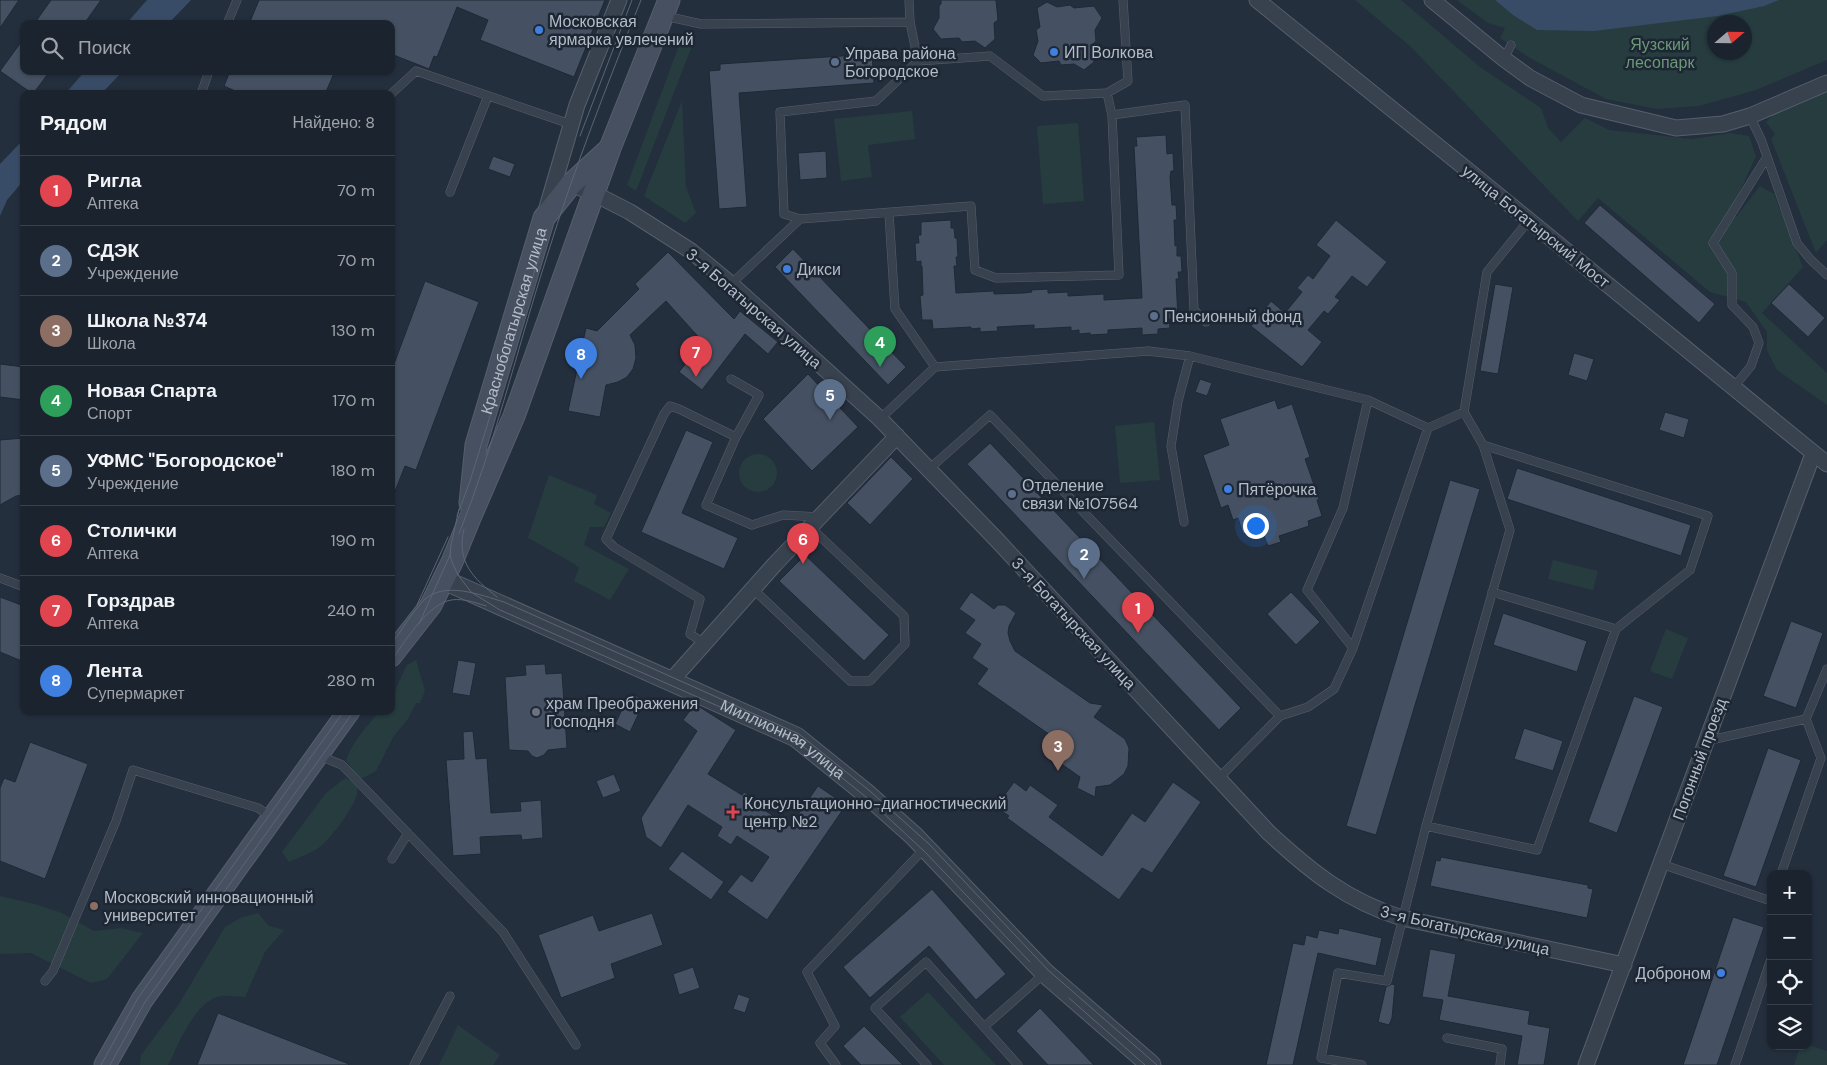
<!DOCTYPE html>
<html lang="ru">
<meta charset="utf-8">
<style>
body{margin:0;font-family:"DM Sans",sans-serif;background:#242b36;color:#f1f3f6}
.controls{position:absolute;right:15px;bottom:15px;display:grid;overflow:hidden;border-radius:10px;box-shadow:0 1px 4px #0004}
.controls button{width:45px;height:45px;display:grid;place-items:center;padding:0;border:0;border-bottom:1px solid #39404a;background:#1b232e;color:#f1f3f6;font:25px sans-serif}
.compass{position:absolute;left:1707px;top:15px;width:45px;height:45px;border-radius:50%;background:#1b232e;box-shadow:0 1px 4px #0004;rotate:70deg}
.you{position:absolute;left:1255px;top:525px;width:18px;height:18px;margin:-12px;border:4px solid #fff;border-radius:50%;background:#1a73e8;box-shadow:0 0 0 8px #1a73e833}
.badge{display:grid;place-items:center;width:32px;height:32px;border-radius:50%;background:#2563eb;color:#fff;font-size:16px;font-weight:700}
.pin{position:absolute;translate:-50% -41px;filter:drop-shadow(0 1px 2px #0008)}
.pin::after{content:'';position:absolute;top:26px;width:18px;height:15px;background:inherit;clip-path:polygon(0 0,100% 0,50% 100%)}
.list{margin:0;padding:0;list-style:none}
h2{display:flex;justify-content:space-between;align-items:center;height:65px;margin:0;padding:0 20px;font-size:21px}
h2 small{font-size:16px;font-weight:400;color:#a0a4aa}
.list li{display:grid;grid-template-columns:32px 1fr auto;gap:15px;align-items:center;box-sizing:border-box;height:70px;padding:0 20px;border-top:1px solid #39404a}
.list b{display:block;font-size:19px;white-space:nowrap}
.list p{margin:0;font-size:16px;white-space:nowrap;color:#a0a4aa}
.list em{font-size:16px;font-style:normal;color:#a0a4aa}
.icon{flex:none;width:28px;height:28px;fill:none;stroke:currentColor;stroke-width:2;stroke-linecap:round;stroke-linejoin:round}
.map{position:relative;flex:none;width:1827px;height:1065px;overflow:hidden}
.search{position:absolute;background:#1b232e;box-shadow:0 1px 4px #0004;left:20px;top:20px;width:375px;height:55px;display:flex;align-items:center;gap:12px;box-sizing:border-box;padding:0 18px;border-radius:10px;color:#a0a4aa;font-size:19px}
.panel{position:absolute;background:#1b232e;box-shadow:0 1px 4px #0004;left:20px;top:90px;width:375px;height:625px;border-radius:10px}
.map>svg:first-child{display:block}
.green{fill:#263c3f;fill-rule:evenodd}
.water{fill:#394c67}
.building{fill:#455162;stroke:#1f2835}
.lines{fill:none;stroke-linecap:round;stroke-linejoin:round}
.service-casing{stroke:#565f6c;stroke-width:9}
.minor-casing{stroke:#565f6c;stroke-width:17}
.tertiary-casing{stroke:#565f6c;stroke-width:21}
.secondary-casing{stroke:#565f6c;stroke-width:23}
.service{stroke:#38414e;stroke-width:8}
.minor{stroke:#38414e;stroke-width:15}
.tertiary{stroke:#38414e;stroke-width:19}
.secondary{stroke:#465061;stroke-width:21}
.tram{stroke:#5a6575;stroke-width:1}
.shop-dot{fill:#3f7fe0;stroke:#1d2633;stroke-width:2}
.service-dot{fill:#5c6f8a;stroke:#1d2633;stroke-width:2}
.worship-dot{fill:#6b7280;stroke:#1d2633;stroke-width:2}
.health-dot{fill:#e0444e;stroke:#1d2633;stroke-width:2}
.education-dot{fill:#8d6e63;stroke:#1d2633;stroke-width:2}
.labels{text-anchor:middle;stroke-width:5;stroke-linejoin:round;paint-order:stroke}
.poi-label{font-size:16px;fill:#b4bcc9;stroke:#1d2633;text-anchor:start}
.park-label{font-size:16px;fill:#6b9a76;stroke:#1d2633}
.street-label{font-size:16px;fill:#b4bcc9;stroke:#1d2633}
</style>
<div class="map">
<svg width="1827" height="1065" viewBox="0 0 1827 1065">
<rect width="100%" height="100%" fill="#242f3e"/>
<path class="green" d="M1355,0H1401L1480,67L1541,108L1548,128L1561,142L1585,118L1609,130L1692,139L1730,133L1749,136L1756,156L1730,213L1736,217L1760,186L1774,194L1803,267L1762,313L1827,373V405L1777,370L1767,350V332L1746,302L1710,292L1598,198L1578,221L1410,46Z
M1457,0H1827V60L1756,90L1699,106L1657,109L1606,99L1530,58L1500,38L1505,28L1488,23ZM1714,22H1744V52H1714Z
M687,38H695L636,191L627,185L681,40Z
M1827,92V240L1816,253L1771,139L1775,134L1766,122L1774,114Z
M682,101L686,187L696,213L685,223L644,196Z
M912,111L915,139L868,145L872,177L841,181L834,119Z
M1078,123L1084,201L1043,204L1037,126Z
M1154,422L1160,480L1120,483L1115,426Z
M739 473a19 19 0 1 1 38 0a19 19 0 1 1-38 0Z
M549,475L597,495L594,504L611,513L604,527H590L584,545L629,569L610,600L574,581L579,568L573,563L528,538Z
M1553,560L1598,571L1593,590L1548,579Z
M1666,629L1688,638L1672,679L1650,671Z
M416,660L425,691L420,703H416L408,719L393,737L376,771L363,778H359L346,760C353,741 366,727 380,711H391V699L407,665Z
M345,778C350,780 355,781 357,787C362,799 331,838 321,846C313,853 299,857 289,862L282,852L326,793Z
M0,896L35,904L62,913L94,931L121,928L143,933L107,979L91,983L31,953L0,954Z
M258,913L269,926L284,930L265,952L245,997C238,997 229,995 221,996C195,1000 179,1044 168,1065H140L141,1055L179,1004L225,927L240,918Z
M928,992L996,1065H944L900,1017Z
M458,1025L500,1055L493,1065H439Z
M1808,1045L1827,1051V1065H1794L1800,1046Z"/>
<path class="water" d="M147,0H191L168,24H126Z
M1495,0H1779L1764,6L1718,16L1594,31L1537,30L1513,15Z
M85,71H123L101,94H65Z
M24,139V180L7,200L0,216V164Z"/>
<path class="building" d="M0,0H19L0,28Z
M51,0H101L84,24H34Z
M259,0H605L574,77L480,40L488,20L457,7L437,57L434,56L429,69L391,54V24H249Z
M941,0H996L998,20L994,23L995,39L985,48L975,41L962,42L959,38L941,39L933,29L939,18V6L941,4Z
M1047,2L1057,7L1070,5L1074,8L1094,6L1102,18L1095,30L1096,41L1092,45L1094,62L1084,70L1074,64L1061,65L1059,61L1041,63L1033,55L1038,41L1036,30L1040,27L1037,8Z
M24,38V71H50L33,94L0,71Z
M872,54L874,83L739,93L747,207L719,209L709,71L720,70V64Z
M230,71H335L325,94H242L224,86Z
M1166,135L1167,154L1173,153L1174,171H1171L1170,177L1172,205H1176L1177,220H1174L1175,246L1177,245V256H1181L1182,272H1178L1179,279H1176L1178,319H1169L1170,328L1158,329V334L1142,335V328L1108,330V334L1090,335V333L1079,334V330L1071,331V327L1034,329V325L997,327L998,331L980,332V328L971,329V327L933,329L932,320H922L920,296L923,295L922,266L921,267V261L916,262L915,243H919L918,235H921V222L951,220V228H954L955,238H957L958,257H956L957,266H954L956,293L994,291V294L1024,293L1032,292L1031,290L1048,289V293L1068,292V296L1104,294V300L1142,298L1134,146H1137L1136,137Z
M826,151L827,178L800,180L798,153Z
M493,156L515,164L510,177L488,169Z
M1600,205L1715,304L1699,323L1584,223Z
M1336,220L1387,262L1367,287L1352,276L1335,297L1340,300L1328,314L1324,311L1308,330L1322,342L1302,367L1251,326L1271,301L1285,313L1302,292L1297,288L1308,275L1313,279L1330,256L1316,245Z
M793,249L906,367L888,385L775,267Z
M668,252L734,319L740,311L778,342L768,354L745,334L702,390L679,372L703,342L666,301L630,335L635,345L636,358L633,369L627,377L618,382L606,385L600,417L568,411L586,328L597,331L639,289L635,284Z
M425,281L479,302L416,470L405,466L392,499L391,372Z
M1495,284L1513,287L1498,374L1480,371Z
M1789,284L1825,318L1808,337L1771,303Z
M1574,353L1594,359L1587,381L1568,375Z
M0,364L24,367V400L0,397Z
M808,374L858,427L812,471L763,419Z
M1200,379L1212,383L1207,396L1195,392Z
M1275,400L1278,409L1292,404L1310,457L1305,459L1319,499L1317,500L1322,516L1308,521L1309,526L1279,536L1281,542L1268,546L1261,528L1243,534L1238,518L1233,520L1228,505L1221,508L1203,455L1229,445L1220,419Z
M1665,412L1689,419L1684,438L1659,430Z
M686,430L713,442L682,513L738,538L724,569L641,532Z
M24,438V495L16,496L0,505V440Z
M990,443L1241,708L1219,730L967,464Z
M891,457L913,479L870,525L847,503Z
M1517,468L1691,525L1681,556L1507,499Z
M1450,480L1480,489L1376,835L1346,826Z
M805,555L889,635L864,661L779,581Z
M971,592L994,609L998,605H1005L1016,613L1009,626L1008,633L1010,641L1015,651L1090,703L1103,705L1094,717L1125,739L1129,748L1128,766L1124,774L1110,785L1096,787L1095,797L1077,788L1080,777L1053,758L1063,744L977,684L988,669L972,658L981,644L965,633L975,620L959,609Z
M1291,592L1320,622L1296,645L1267,614Z
M0,597L24,606V662L0,652Z
M1503,613L1587,641L1577,672L1493,645Z
M1791,621L1823,633L1796,708L1763,696Z
M458,660L476,663L470,696L452,693Z
M545,664L546,674L562,673L567,748L548,750L544,755L537,758L532,756L528,751L509,750L505,677L526,675L525,665Z
M630,693L645,700L630,732L615,724Z
M1634,696L1663,707L1617,833L1588,822Z
M695,704L736,730L708,774L742,795L744,792L759,801L756,805L790,826L818,786L846,805L767,920L727,892L741,874L752,882L769,857L737,836L731,845L717,836L722,827L688,805L661,848L646,837L641,818L697,731L683,720Z
M1524,728L1563,741L1553,771L1514,759Z
M473,731L476,759L487,758L491,813L521,811L520,802L541,800L543,838L522,840L521,835L480,837L481,854L453,856L446,760L464,759L463,732Z
M30,742L88,764L45,879L0,861V788L4,778L15,782Z
M1768,748L1801,760L1756,887L1723,876Z
M614,774L621,791L603,798L596,781Z
M1014,782L1026,791L1030,785L1058,805L1049,817L1102,856L1132,813L1145,822L1173,782L1201,802L1152,873L1142,868L1119,900L1007,818L1009,816L996,807Z
M682,851L724,882L711,900L668,869Z
M1441,857L1588,885V888L1593,889L1587,918L1430,886L1436,860L1440,861Z
M932,889L1006,974L976,1000L929,946L870,998L843,967Z
M652,913L663,945L611,964L615,978L561,998L538,935L593,915L599,931Z
M1733,917L1764,927L1717,1065H1683Z
M1339,928L1382,938L1376,966L1318,953L1293,1065H1266L1293,943L1304,945L1306,935L1317,938L1319,930L1338,934Z
M1430,949L1456,954L1448,996L1530,1011L1528,1024L1550,1028L1544,1065H1517L1522,1036L1439,1020L1443,1000L1422,997Z
M693,967L700,988L679,995L673,974Z
M1392,984L1395,985L1392,1018L1389,1025L1378,1022L1386,987Z
M738,994L750,998L745,1013L733,1009Z
M1040,1008L1094,1065H1048L1016,1031Z
M218,1013L349,1064L348,1065H197Z
M864,1026L903,1065H861L843,1046Z"/>
<g class="lines">
<g class="service-casing">
<path id="service" d="M909,0L910,22L918,61
M665,16L701,24L910,22
M227,24L237,0
M1504,59L1511,45
M1107,93L1112,115
M201,94L209,71
M391,94L416,71L570,124
M1750,116L1762,142L1797,243L1810,259L1827,275
M450,192L488,96
M889,213L895,309L935,367
M800,219L971,206L975,270L996,278L1119,275L1112,115L1185,105L1194,310L1206,322
M731,284L800,219L784,214L780,112L876,101L918,61L990,56L1043,96L1107,93L1128,81L1123,0
M731,379L759,395L736,437
M1733,388L1751,366L1759,343L1753,327L1732,305V273L1713,243L1767,157
M1464,412L1487,272L1529,220
M880,419L935,367L1148,351L1190,356L1368,400L1428,428
M929,469L990,415L1280,716L1219,778
M1184,522L1171,446L1178,401L1190,356
M0,578L24,587
M753,589L850,681H870L905,644L904,616L810,527
M1492,592L1616,629
M704,643L690,634L700,599L614,547L606,539L664,414L670,406L679,409L736,437L706,505L752,525L783,515L820,517
M1353,648L1307,590L1343,508L1368,400
M1280,716L1308,707L1334,689L1353,648L1428,428L1464,412L1483,445L1708,516L1690,570L1616,629L1537,850L1426,826L1387,981L1338,973L1321,1058L1362,1065
M1706,741L1806,719
M320,756L342,765L503,932L576,1045
M1426,826L1510,530L1483,445
M392,859L408,833
M1661,864L1771,901
M1781,874L1821,758L1806,719L1827,669
M45,981L53,971L116,821L133,770L258,808L271,817
M1447,1038L1502,1049L1500,1065
M414,1065L450,996
M836,1065L820,1043L835,1026L807,972L926,847
M927,1065L875,1008L926,962L984,1027
M1018,1065L984,1027L1045,973
M1735,1065L1771,959"/>
</g>
<g class="minor-casing">
<path id="minor" d="M1257,0L1465,168L1827,464
M1432,0L1504,59L1530,78L1581,105L1676,128L1723,124L1750,116L1827,83
M571,184L593,193L630,212L691,251L731,284L880,419L997,540L1268,832C1310,871 1347,901 1402,918L1624,965
M546,211L577,105L619,0
M670,682L775,564L897,436
M1586,1065L1813,454"/>
</g>
<g class="tertiary-casing">
<g id="tertiary">
<path id="s1" d="M444,580L796,737L868,795L914,836L1045,973L1151,1065"/>
</g>
</g>
<g class="secondary-casing">
<g id="secondary">
<path id="s2" d="M470,503L476,445L544,218L571,184L607,151"/>
<path d="M391,656L431,605L452,562L470,518L514,416L610,148L669,0"/>
<path d="M105,1065L142,1000L349,711"/>
</g>
</g>
<use href="#service" class="service"/>
<use href="#minor" class="minor"/>
<use href="#tertiary" class="tertiary"/>
<use href="#secondary" class="secondary"/>
<path class="tram" d="M580,136L632,0
M459,509L451,545L450,555L452,562L458,575L471,592L500,610L795,740L866,797L925,852L1030,962
M457,516L470,481L542,247
M464,529C456,562 473,578 497,597
M459,534C495,444 517,349 547,256C574,169 607,85 641,0
M417,605L448,537
M419,624L451,553
M391,645C401,631 411,614 423,601C444,580 480,595 504,602L799,734L871,792L929,844L1048,970L1157,1065
M391,661C405,642 424,609 447,601C459,597 474,602 486,606
M1069,998L1145,1065
M101,1065L138,998L344,711
M110,1065L145,1002L354,711"/>
</g>
<g class="shop-dot">
<circle cx="539" cy="30" r="5"/>
<circle cx="1054" cy="52" r="5"/>
<circle cx="787" cy="269" r="5"/>
<circle cx="1228" cy="489" r="5"/>
<circle cx="1721" cy="973" r="5"/>
</g>
<g class="service-dot">
<circle cx="835" cy="62" r="5"/>
<circle cx="1154" cy="316" r="5"/>
<circle cx="1012" cy="494" r="5"/>
</g>
<circle class="worship-dot" cx="536" cy="712" r="5"/>
<path class="health-dot" d="M730.5 804.5h5v5h5v5h-5v5h-5v-5h-5v-5h5z"/>
<circle class="education-dot" cx="94" cy="906" r="5"/>
<g class="labels">
<g class="poi-label">
<text x="549" y="27">Московская<tspan x="549" dy="18">ярмарка увлечений</tspan></text>
<text x="1064" y="58">ИП Волкова</text>
<text x="845" y="59">Управа района<tspan x="845" dy="18">Богородское</tspan></text>
<text x="797" y="275">Дикси</text>
<text x="1164" y="322">Пенсионный фонд</text>
<text x="1022" y="491">Отделение<tspan x="1022" dy="18">связи №107564</tspan></text>
<text x="1238" y="495">Пятёрочка</text>
<text x="546" y="709">храм Преображения<tspan x="546" dy="18">Господня</tspan></text>
<text x="744" y="809">Консультационно-диагностический<tspan x="744" dy="18">центр №2</tspan></text>
<text x="104" y="903">Московский инновационный<tspan x="104" dy="18">университет</tspan></text>
<text x="1711" y="979" text-anchor="end">Доброном</text>
</g>
<g class="park-label">
<text x="1660" y="50">Яузский<tspan x="1660" dy="18">лесопарк</tspan></text>
</g>
<g class="street-label">
<text transform="translate(1536 226) rotate(39)" y="6">улица Богатырский Мост</text>
<text transform="translate(754 308) rotate(41)" y="6">3-я Богатырская улица</text>
<text dy="6" stroke="none"><textPath href="#s2" startOffset="188">Краснобогатырская улица</textPath></text>
<text transform="translate(1074 623) rotate(47)" y="6">3-я Богатырская улица</text>
<text dy="6" stroke="none"><textPath href="#s1" startOffset="375">Миллионная улица</textPath></text>
<text transform="translate(1699 759) rotate(-70)" y="6">Погонный проезд</text>
<text transform="translate(1465 930) rotate(13)" y="6">3-я Богатырская улица</text>
</g>
</g>
</svg>
<div class="controls">
<button>+</button>
<button>−</button>
<button><svg class="icon" aria-label="locate" viewBox="0 0 24 24"><circle cx="12" cy="12" r="6"/><path d="M12 2v4M12 18v4M2 12h4M18 12h4"/></svg></button>
<button><svg class="icon" aria-label="layers" viewBox="0 0 24 24"><path d="M12 4l9 5-9 5-9-5zM3 14l9 5 9-5"/></svg></button>
</div>
<svg class="compass" viewBox="-18 -18 36 36"><path d="M0-13l5 13h-10z" fill="#e53935"/><path d="M0 13l5-13h-10z" fill="#a0a4aa"/></svg>
<div class="you"></div>
<div class="pin badge" style="left:1138px;top:633px;background:#e0444e">1</div>
<div class="pin badge" style="left:1084px;top:579px;background:#5c6f8a">2</div>
<div class="pin badge" style="left:1058px;top:771px;background:#8d6e63">3</div>
<div class="pin badge" style="left:880px;top:367px;background:#2e9e5b">4</div>
<div class="pin badge" style="left:830px;top:420px;background:#5c6f8a">5</div>
<div class="pin badge" style="left:803px;top:564px;background:#e0444e">6</div>
<div class="pin badge" style="left:696px;top:377px;background:#e0444e">7</div>
<div class="pin badge" style="left:581px;top:379px;background:#3f7fe0">8</div>
<div class="search"><svg class="icon" aria-label="search" viewBox="0 0 24 24"><circle cx="10" cy="10" r="6"/><path d="M15 15l6 6"/></svg>Поиск</div>
<section class="panel">
<h2>Рядом<small>Найдено: 8</small></h2>
<ul class="list">
<li><span class="badge" style="background:#e0444e">1</span><div><b>Ригла</b><p>Аптека</p></div><em>70 m</em></li>
<li><span class="badge" style="background:#5c6f8a">2</span><div><b>СДЭК</b><p>Учреждение</p></div><em>70 m</em></li>
<li><span class="badge" style="background:#8d6e63">3</span><div><b>Школа №374</b><p>Школа</p></div><em>130 m</em></li>
<li><span class="badge" style="background:#2e9e5b">4</span><div><b>Новая Спарта</b><p>Спорт</p></div><em>170 m</em></li>
<li><span class="badge" style="background:#5c6f8a">5</span><div><b>УФМС &quot;Богородское&quot;</b><p>Учреждение</p></div><em>180 m</em></li>
<li><span class="badge" style="background:#e0444e">6</span><div><b>Столички</b><p>Аптека</p></div><em>190 m</em></li>
<li><span class="badge" style="background:#e0444e">7</span><div><b>Горздрав</b><p>Аптека</p></div><em>240 m</em></li>
<li><span class="badge" style="background:#3f7fe0">8</span><div><b>Лента</b><p>Супермаркет</p></div><em>280 m</em></li>
</ul>
</section>
</div>
